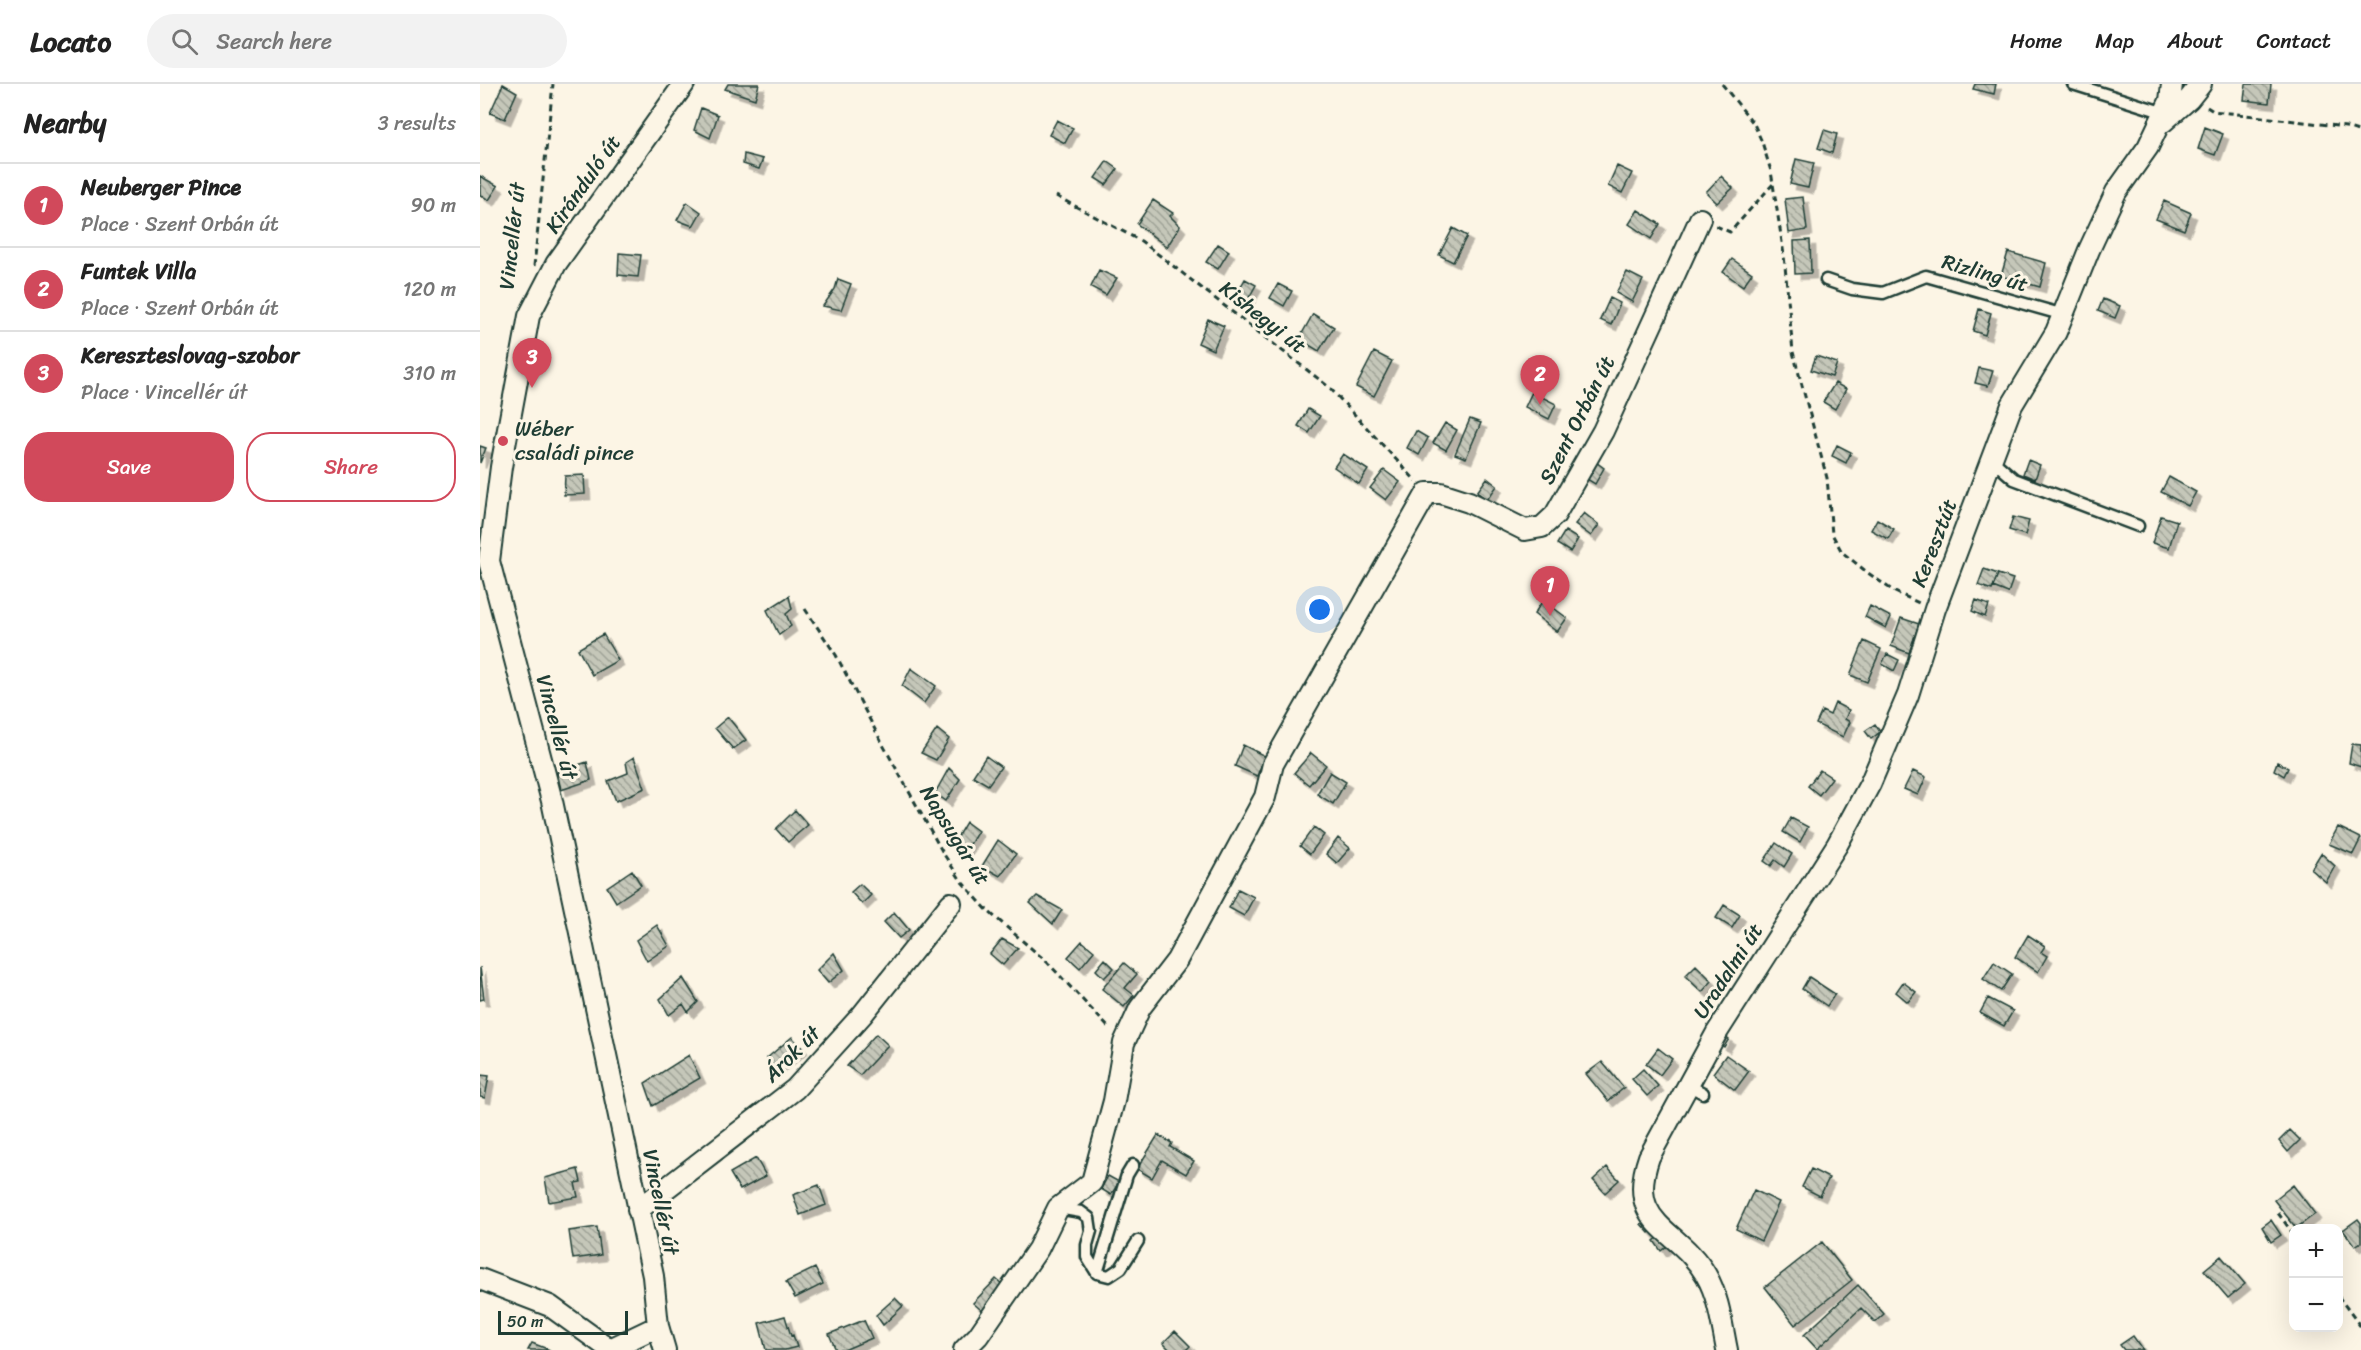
<!DOCTYPE html>
<meta charset="utf-8">
<style>
body{margin:0;font-family:Sriracha,sans-serif;background:#f2f2f2;color:#222}
.controls{position:absolute;right:18px;bottom:18px;display:grid;overflow:hidden;border-radius:12px;box-shadow:0 6px 24px #0002}
.controls button{width:54px;height:54px;display:grid;place-items:center;padding:0;border:0;border-bottom:2px solid #e0e0e0;background:#fff;color:#222;font:30px sans-serif}
.scale{position:absolute;left:18px;bottom:15px;width:130px;box-sizing:border-box;padding-left:6px;border:3px solid #1f3d34;border-top:0;font-size:16px;line-height:21px;white-space:nowrap;color:#1f3d34;-webkit-text-stroke:4px #fcf5e5;paint-order:stroke}
.you{position:absolute;left:840px;top:526px;width:21px;height:21px;margin:-15px;border:4px solid #fff;border-radius:50%;background:#1a73e8;box-shadow:0 0 0 9px #1a73e833}
.badge{display:grid;place-items:center;width:39px;height:39px;border-radius:50%;background:#d1495b;color:#fff;font-size:20px;font-weight:700}
.pin{position:absolute;translate:-50% -50px;filter:drop-shadow(0 2px 3px #0008)}
.pin::after{content:'';position:absolute;top:32px;width:21px;height:18px;background:inherit;clip-path:polygon(0 0,100% 0,50% 100%)}
.list{margin:0;padding:0;list-style:none}
h2{display:flex;justify-content:space-between;align-items:center;height:78px;margin:0;padding:0 24px;font-size:26px}
h2 small{font-size:20px;font-weight:400;color:#767676}
.list li{display:grid;grid-template-columns:39px 1fr auto;gap:18px;align-items:center;box-sizing:border-box;height:84px;padding:0 24px;border-top:2px solid #e0e0e0}
.list b{display:block;font-size:22px;white-space:nowrap}
.list p{margin:0;font-size:20px;white-space:nowrap;color:#767676}
.list em{font-size:20px;font-style:normal;color:#767676}
.actions{display:flex;gap:12px;padding:18px 24px}
.actions a{flex:1;padding:14px 0;border:2px solid #d1495b;border-radius:24px;text-align:center;font-size:21px;color:#d1495b}
.actions .main{background:#d1495b;color:#fff}
.icon{flex:none;width:33px;height:33px;fill:none;stroke:currentColor;stroke-width:2;stroke-linecap:round;stroke-linejoin:round}
.map{position:relative;flex:none;width:1881px;height:1266px;overflow:hidden}
header{display:flex;align-items:center;gap:36px;box-sizing:border-box;height:84px;padding:0 30px;background:#fff;border-bottom:2px solid #e0e0e0}
header strong{font-size:28px}
nav{display:flex;gap:33px;margin-inline-start:auto;font-size:21px}
.search{width:420px;height:54px;background:#f2f2f2;display:flex;align-items:center;gap:15px;box-sizing:border-box;padding:0 21px;border-radius:33px;color:#767676;font-size:22px}
main{display:flex}
aside{flex:1;background:#fff}
.map>svg:first-child{display:block}
.building{fill:url(#building-back-hatch);stroke:#1f3d34;stroke-width:1.5;filter:url(#shadow)}
.lines{fill:none;stroke-linecap:round;stroke-linejoin:round}
.lane-casing{stroke:#1f3d34;stroke-width:15}
.street-casing{stroke:#1f3d34;stroke-width:24}
.path{stroke:#1f3d34;stroke-width:3;stroke-dasharray:6 4.5;stroke-linecap:butt}
.lane{stroke:#fcf5e5;stroke-width:10}
.street{stroke:#fcf5e5;stroke-width:20}
.poi-dot{fill:#d1495b;stroke:#fcf5e5;stroke-width:2}
.labels{text-anchor:middle;stroke-width:6;stroke-linejoin:round;paint-order:stroke}
.street-label{font-size:21px;fill:#1f3d34;stroke:#fcf5e5}
.poi-label{font-size:21px;fill:#1f3d34;stroke:#fcf5e5;text-anchor:start}
</style>
<header>
<strong>Locato</strong>
<div class="search"><svg class="icon" aria-label="search" viewBox="0 0 24 24"><circle cx="10" cy="10" r="6"/><path d="M15 15l6 6"/></svg>Search here</div>
<nav><a>Home</a><a>Map</a><a>About</a><a>Contact</a></nav>
</header>
<main>
<aside>
<h2>Nearby<small>3 results</small></h2>
<ul class="list">
<li><span class="badge">1</span><div><b>Neuberger Pince</b><p>Place · Szent Orbán út</p></div><em>90 m</em></li>
<li><span class="badge">2</span><div><b>Funtek Villa</b><p>Place · Szent Orbán út</p></div><em>120 m</em></li>
<li><span class="badge">3</span><div><b>Kereszteslovag-szobor</b><p>Place · Vincellér út</p></div><em>310 m</em></li>
</ul>
<div class="actions"><a class="main">Save</a><a>Share</a></div>
</aside>
<div class="map">
<svg width="1881" height="1266" viewBox="0 0 1881 1266">
<defs>
<pattern id="building-back-hatch" width="6" height="6" patternUnits="userSpaceOnUse" patternTransform="scale(1.5)"><rect width="6" height="6" fill="#c5c7b9"/><path d="M-1 5l2 2M0 0l6 6M5-1l2 2" fill="none" stroke="#9fa397"/></pattern>
<filter id="shadow"><feDropShadow dx="5.5" dy="5.5" stdDeviation="0" flood-color="#0004"/></filter>
</defs>
<rect width="100%" height="100%" fill="#fcf5e5"/>
<filter id="ink" filterUnits="userSpaceOnUse"><feTurbulence type="fractalNoise" baseFrequency=".0167" numOctaves="2"/><feDisplacementMap in="SourceGraphic" scale="12" xChannelSelector="R" yChannelSelector="G"/><feConvolveMatrix kernelMatrix="1 2 1 2 8 2 1 2 1" color-interpolation-filters="sRGB"/></filter>
<g filter="url(#ink)">
<path class="building" d="M23,0L37,8L25,35L10,29Z
M248,0H279L275,15L245,5Z
M1495,0H1516L1514,10L1493,5Z
M1766,0H1791L1789,19L1764,16Z
M221,24L238,31L230,54L214,46Z
M577,36L593,44L585,59L569,51Z
M1725,43L1743,50L1735,71L1718,65Z
M1344,46L1357,50L1352,69L1338,64Z
M264,70L283,75L279,85L263,80Z
M1316,75L1334,79L1328,104L1310,100Z
M627,77L638,85L626,101L615,94Z
M1137,82L1152,89L1142,109L1128,102Z
M0,92L18,102L9,116L0,111Z
M1241,92L1253,104L1237,119L1226,108Z
M1323,113L1327,146L1309,149L1305,115Z
M673,116L693,129L690,132L700,142L687,163L657,140Z
M1684,117L1711,129L1704,146L1676,135Z
M207,118L221,128L213,142L197,136Z
M1158,126L1180,140L1171,155L1149,140Z
M973,144L987,152L973,178L959,171Z
M1330,156L1331,189L1315,190L1314,157Z
M738,160L749,167L738,185L726,178Z
M1528,168L1566,179L1560,203L1521,192Z
M139,169L161,171L158,193L138,191Z
M1252,175L1272,189L1263,202L1243,188Z
M619,186L637,194L626,211L611,203Z
M1147,188L1163,196L1152,218L1136,209Z
M358,195L371,200L361,226L343,222L355,205Z
M765,195L776,201L766,219L755,213Z
M798,200L812,207L804,222L790,214Z
M1130,214L1140,219L1131,241L1120,236Z
M1623,215L1640,222L1635,234L1618,227Z
M1499,225L1511,229L1505,251L1493,247Z
M833,230L854,243L839,267L819,255Z
M728,235L744,242L733,266L718,259Z
M894,268L912,277L894,312L876,303Z
M1336,272L1357,279L1352,293L1331,286Z
M1499,284L1513,287L1508,302L1495,299Z
M1355,299L1366,305L1355,325L1343,318Z
M1052,308L1076,320L1069,335L1045,323Z
M828,325L840,332L829,349L818,342Z
M990,335L1001,339L986,374L975,370Z
M965,339L977,346L966,366L953,359Z
M936,347L948,354L939,371L927,364Z
M1357,361L1371,368L1366,379L1352,372Z
M0,362L6,364L0,379Z
M863,370L888,386L879,400L854,383Z
M1112,375L1124,384L1115,400L1102,392Z
M1548,376L1560,381L1555,395L1543,390Z
M904,386L920,398L906,416L890,404Z
M104,391L105,410L84,411L85,392Z
M1689,393L1716,408L1708,422L1681,408Z
M1007,394L1017,402L1007,416L997,408Z
M1104,429L1119,441L1111,452L1095,440Z
M1681,432L1697,437L1689,464L1672,459Z
M1533,433L1549,437L1545,451L1529,446Z
M1397,435L1414,445L1408,455L1391,446Z
M1085,447L1098,455L1090,468L1077,460Z
M1504,485L1518,490L1512,506L1498,501Z
M1518,490L1533,495L1528,509L1513,503Z
M309,512L312,525L306,530L311,542L299,551L287,526Z
M1063,516L1087,534L1077,548L1054,530Z
M1496,516L1509,521L1505,533L1492,527Z
M1390,522L1411,533L1406,544L1385,533Z
M1421,534L1439,540L1429,569L1411,562Z
M123,550L138,576L112,591L98,565Z
M1384,557L1401,565L1387,598L1370,591Z
M1407,570L1419,576L1414,587L1402,580Z
M431,584L456,602L444,619L422,602Z
M1355,619L1369,626L1365,635L1370,638L1363,653L1336,640L1342,627L1350,631Z
M248,633L266,656L253,665L235,644Z
M1395,640L1400,648L1391,655L1385,647Z
M457,645L469,655L456,676L441,669Z
M1872,660L1881,661V683L1869,679Z
M763,661L785,672L777,692L755,682Z
M831,669L846,681L829,701L814,689Z
M506,672L521,683L508,701L493,692Z
M154,673L165,704L136,717L128,697L148,689L146,678Z
M107,678L111,696L81,706L77,688Z
M1797,678L1808,684L1804,692L1794,686Z
M469,684L480,695L466,717L455,709Z
M1340,686L1352,694L1339,711L1328,702Z
M1433,687L1446,693L1438,711L1424,705Z
M850,688L866,698L853,720L837,710Z
M315,726L328,741L308,758L296,745Z
M1311,734L1328,743L1320,758L1303,748Z
M486,738L498,747L486,767L474,758Z
M834,743L844,751L830,770L820,762Z
M1858,743L1881,754L1873,770L1849,760Z
M858,754L870,764L857,779L846,770Z
M518,756L536,770L520,792L502,782Z
M1296,759L1312,770L1304,783L1295,776L1291,782L1284,777Z
M1841,769L1855,782L1846,798L1831,785Z
M152,786L161,801L136,818L127,803Z
M380,800L391,811L382,820L371,808Z
M758,805L774,813L764,832L749,824Z
M557,812L582,826L573,840L550,819Z
M1244,821L1260,831L1252,844L1236,834Z
M414,828L429,846L419,854L404,838Z
M177,841L189,862L167,877L156,856Z
M1548,851L1565,862L1561,868L1567,872L1558,888L1535,873Z
M522,855L538,864L523,881L510,870Z
M602,857L614,867L600,884L588,873Z
M354,869L364,886L348,899L337,886Z
M625,875L634,884L624,894L616,886Z
M1514,878L1532,890L1521,907L1503,895Z
M644,879L657,890L645,904L654,911L644,923L622,905Z
M1216,881L1232,897L1222,908L1205,892Z
M0,883L4,915L0,916Z
M1329,893L1355,910L1347,922L1322,905Z
M203,894L218,918L208,928L203,920L189,931L180,915Z
M1423,898L1436,908L1428,918L1416,908Z
M1508,914L1533,927L1524,942L1500,929Z
M396,950L408,961L380,991L367,982Z
M1245,952L1249,955L1244,963L1240,960Z
M312,953L322,964L295,985L287,974Z
M1178,964L1192,975L1180,991L1166,980Z
M209,971L220,994L173,1022L165,999Z
M1246,971L1269,987L1255,1006L1233,989Z
M1122,978L1144,1004L1128,1017L1106,990Z
M1163,985L1178,1002L1167,1012L1152,995Z
M0,991L9,992L5,1014L0,1013Z
M1810,1046L1820,1056L1808,1068L1799,1057Z
M678,1051L692,1059L690,1063L714,1077L706,1090L682,1076L672,1094L657,1085Z
M276,1074L286,1092L260,1106L250,1089Z
M1127,1083L1139,1096L1125,1109L1113,1096Z
M98,1085L101,1098L95,1099L98,1113L69,1118L65,1094Z
M1331,1085L1349,1094L1340,1112L1322,1103Z
M628,1092L639,1098L631,1111L621,1105Z
M339,1101L346,1121L320,1131L313,1111Z
M1813,1101L1835,1130L1816,1144L1794,1116Z
M1274,1106L1299,1118L1281,1157L1256,1145Z
M1167,1135L1175,1144L1169,1149L1161,1140Z
M1878,1135L1881,1139V1158L1875,1162L1863,1146Z
M1791,1136L1801,1151L1791,1158L1782,1143Z
M117,1143L121,1171L93,1175L89,1147Z
M1180,1152L1188,1161L1181,1167L1174,1157Z
M1342,1158L1372,1196L1315,1241L1285,1203Z
M1741,1172L1765,1200L1748,1214L1724,1186Z
M335,1184L343,1200L315,1214L306,1198Z
M516,1195L529,1206L506,1230L493,1219Z
M1378,1201L1404,1230L1395,1238L1381,1224L1337,1265L1324,1251Z
M415,1214L423,1222L403,1241L396,1231Z
M305,1232L311,1252L313,1251L317,1263L305,1266H286L279,1239Z
M384,1236L392,1254L364,1266H356L349,1250Z
M695,1247L710,1262L706,1266H690L683,1259Z
M1653,1252L1663,1266H1644L1640,1261Z
M52,1259L70,1266H48Z"/>
<g class="lines">
<g class="lane-casing">
<path id="lane" d="M1593,0L1685,29
M1346,196L1372,205L1403,209L1446,192L1584,231
M1511,375L1534,395L1658,442
M1208,1001L1223,1009
M578,1124L601,1128L609,1134L611,1147L607,1161V1173L617,1189L629,1192L641,1184L658,1157
M617,1189L647,1091L653,1081"/>
</g>
<g class="street-casing">
<path id="street" d="M1683,38L1709,15L1721,0
M158,1126L315,1005L382,931L471,819
M0,1195L70,1222L131,1266
M178,1242L185,1266
M130,1265L178,1242L173,1192L72,717L9,477L21,383L49,232L76,180L204,0
M484,1266L498,1252L558,1165L578,1124L612,1098L634,1017L644,959L660,924L697,876L785,713L793,680L947,409H961L989,418L1045,446L1062,443L1075,431L1123,347L1220,135
M1247,1266C1242,1242 1239,1213 1226,1191C1198,1143 1145,1142 1169,1073L1236,950L1357,761L1390,700L1428,611L1455,525L1532,321L1576,248L1609,166L1636,108L1668,63L1678,42L1690,17L1692,0"/>
</g>
<path class="path" d="M1242,0L1274,40L1282,58L1291,87L1304,171L1313,268L1347,394L1352,450L1362,468L1388,489L1415,508L1439,519
M1727,23L1733,27L1866,43L1881,48
M576,112L661,157L849,303L936,397
M1236,142L1250,148L1293,100
M54,182L73,0
M325,525L356,571L402,659L463,769L482,798L508,827L567,878L630,945
M1798,1129L1814,1151
M1858,1212L1881,1243"/>
<use href="#lane" class="lane"/>
<use href="#street" class="street"/>
</g>
</g>
<circle class="poi-dot" cx="23" cy="357" r="6"/>
<g class="labels">
<g class="street-label">
<text transform="translate(103 100) rotate(-55)" y="7">Kiránduló út</text>
<text transform="translate(32 152) rotate(-84)" y="7">Vincellér út</text>
<text transform="translate(1505 189) rotate(16)" y="7">Rizling út</text>
<text transform="translate(783 233) rotate(38)" y="7">Kishegyi út</text>
<text transform="translate(1097 336) rotate(-63)" y="7">Szent Orbán út</text>
<text transform="translate(1454 459) rotate(-69)" y="7">Keresztút</text>
<text transform="translate(77 643) rotate(75)" y="7">Vincellér út</text>
<text transform="translate(475 751) rotate(58)" y="7">Napsugár út</text>
<text transform="translate(1248 887) rotate(-57)" y="7">Uradalmi út</text>
<text transform="translate(312 970) rotate(-45)" y="7">Árok út</text>
<text transform="translate(181 1118) rotate(78)" y="7">Vincellér út</text>
</g>
<g class="poi-label">
<text x="35" y="352">Wéber<tspan x="35" dy="24">családi pince</tspan></text>
</g>
</g>
</svg>
<div class="controls">
<button>+</button>
<button>−</button>
</div>
<div class="scale">50 m</div>
<div class="you"></div>
<div class="pin badge" style="left:1070px;top:532px">1</div>
<div class="pin badge" style="left:1060px;top:321px">2</div>
<div class="pin badge" style="left:52px;top:304px">3</div>
</div>
</main>
